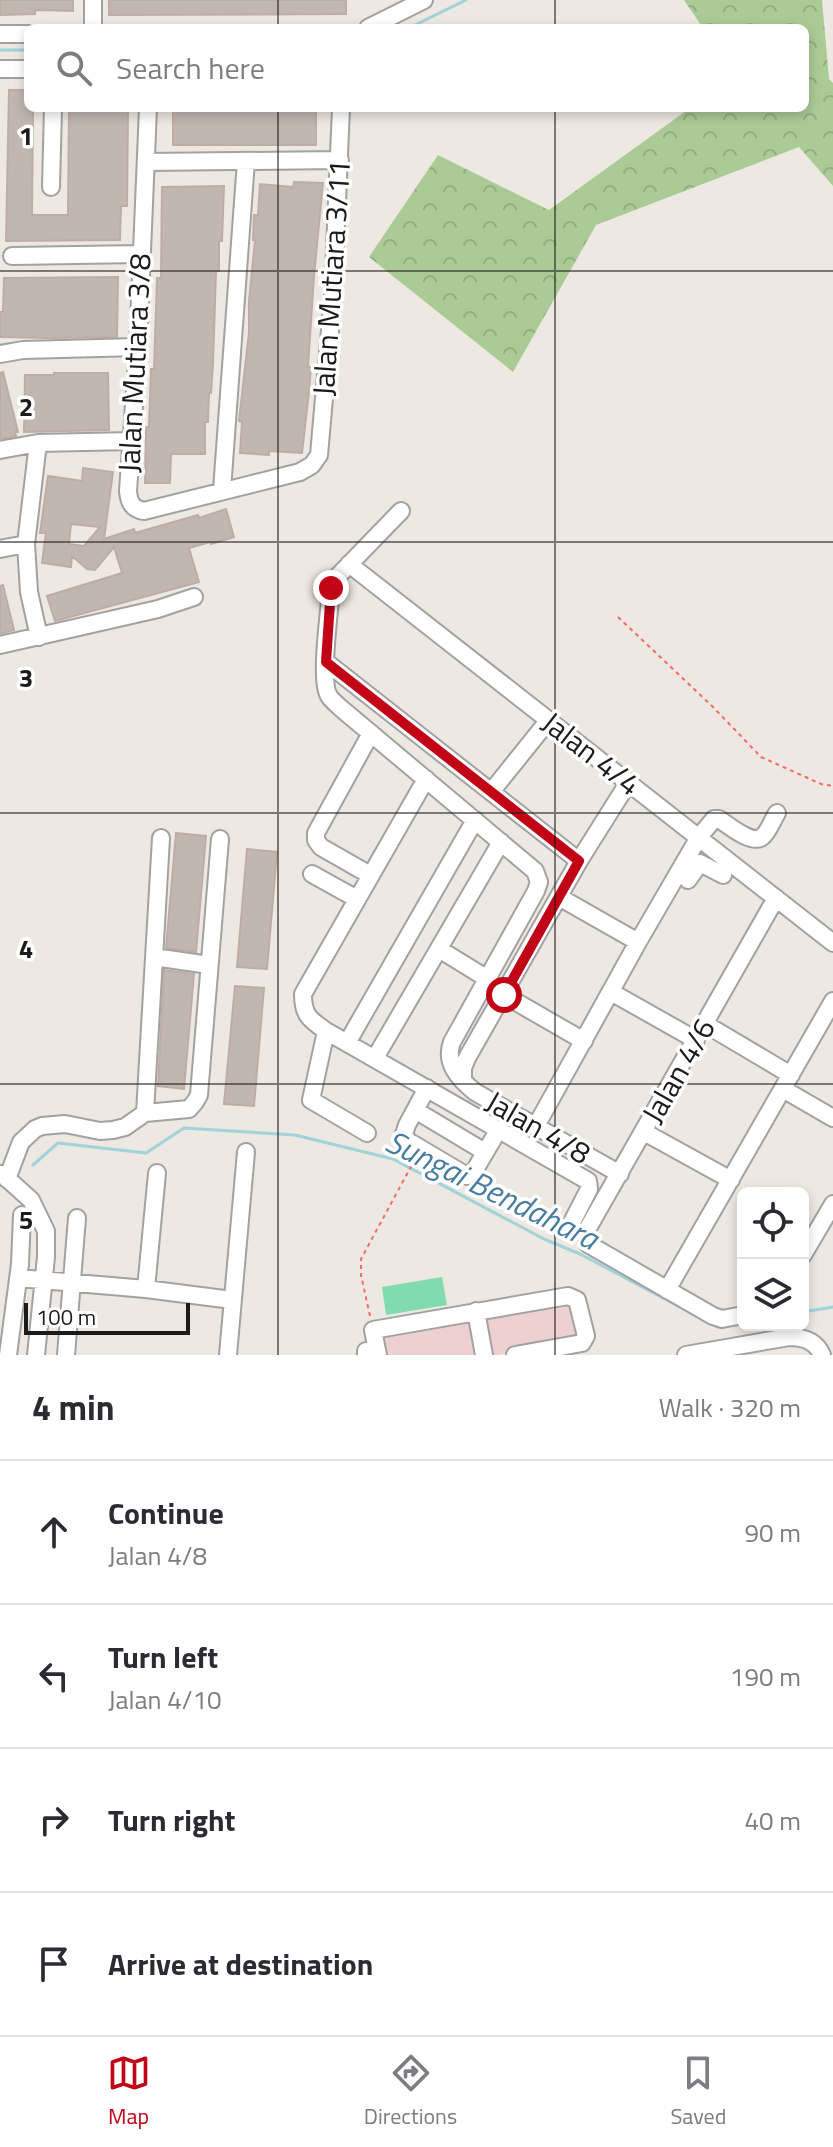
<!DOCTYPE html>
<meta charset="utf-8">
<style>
body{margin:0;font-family:"Titillium Web",sans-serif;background:#f7f7f7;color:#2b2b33}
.controls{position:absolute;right:24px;bottom:24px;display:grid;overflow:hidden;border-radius:12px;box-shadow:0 4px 12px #0003}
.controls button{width:72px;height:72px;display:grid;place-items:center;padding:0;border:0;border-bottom:2px solid #e1e1e2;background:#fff;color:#2b2b33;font:40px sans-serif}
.scale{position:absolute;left:24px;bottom:20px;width:166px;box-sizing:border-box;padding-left:8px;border:4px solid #1b1b1b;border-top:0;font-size:22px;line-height:28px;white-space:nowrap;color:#1b1b1b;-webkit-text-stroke:6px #fff;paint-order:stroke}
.stop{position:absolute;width:24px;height:24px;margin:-18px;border:6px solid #c10516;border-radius:50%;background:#fff}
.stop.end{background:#c10516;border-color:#fff;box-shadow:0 2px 8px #0008}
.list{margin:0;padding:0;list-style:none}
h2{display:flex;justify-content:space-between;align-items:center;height:104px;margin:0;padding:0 32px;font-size:34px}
h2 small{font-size:26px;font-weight:400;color:#7c7c81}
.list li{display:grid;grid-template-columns:52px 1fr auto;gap:24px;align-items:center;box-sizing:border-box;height:144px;padding:0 32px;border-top:2px solid #e1e1e2}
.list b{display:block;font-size:30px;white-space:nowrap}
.list p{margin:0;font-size:26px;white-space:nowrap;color:#7c7c81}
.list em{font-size:26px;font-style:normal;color:#7c7c81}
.icon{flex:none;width:44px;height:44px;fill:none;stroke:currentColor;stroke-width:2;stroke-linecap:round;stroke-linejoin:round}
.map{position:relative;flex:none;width:833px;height:1355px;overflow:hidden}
.search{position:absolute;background:#fff;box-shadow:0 4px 12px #0003;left:24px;right:24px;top:24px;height:88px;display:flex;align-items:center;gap:20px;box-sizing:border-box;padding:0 28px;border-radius:12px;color:#7c7c81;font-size:30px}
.sheet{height:680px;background:#fff}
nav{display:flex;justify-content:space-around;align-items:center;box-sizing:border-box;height:112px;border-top:2px solid #e1e1e2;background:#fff;font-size:22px;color:#7c7c81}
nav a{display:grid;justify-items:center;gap:4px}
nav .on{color:#c10516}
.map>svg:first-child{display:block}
.commercial{fill:#eed0d1}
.forest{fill:url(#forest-crowns)}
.pitch{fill:#80dbaf}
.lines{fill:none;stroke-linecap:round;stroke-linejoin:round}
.stream{stroke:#a2d2da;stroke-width:3}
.building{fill:#c1b7b1;stroke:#beada4;stroke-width:2;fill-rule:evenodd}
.minor-casing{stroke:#a2a2a2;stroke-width:20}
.path{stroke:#f56b69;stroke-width:2;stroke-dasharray:4 4;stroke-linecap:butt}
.minor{stroke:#fff;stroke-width:16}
.route{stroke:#c10516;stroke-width:10}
.grid{fill:none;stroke:#1b1b1b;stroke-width:2;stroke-opacity:0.55}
.labels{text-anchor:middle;stroke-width:7;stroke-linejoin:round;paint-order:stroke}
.street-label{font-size:30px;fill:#1b1b1b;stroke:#fff}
.water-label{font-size:32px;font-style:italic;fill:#487ca0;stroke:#fff}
.grid-label{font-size:26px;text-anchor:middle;font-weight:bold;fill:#1b1b1b;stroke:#fff;stroke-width:7;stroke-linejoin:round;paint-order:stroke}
</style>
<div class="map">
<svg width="833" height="1355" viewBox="0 0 833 1355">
<defs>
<pattern id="forest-crowns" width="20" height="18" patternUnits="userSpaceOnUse" patternTransform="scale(2)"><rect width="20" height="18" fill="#abcb96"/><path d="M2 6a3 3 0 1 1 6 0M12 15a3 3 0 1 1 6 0" fill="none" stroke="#93ae81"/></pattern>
</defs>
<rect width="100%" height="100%" fill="#ede8e1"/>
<path class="commercial" d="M571,1299L580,1341L497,1355H381L376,1332Z"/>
<path class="forest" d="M684,0H822L829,79L833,83V186L799,147L596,225L513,372L369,257L438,155L549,210L690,108H805V28H703Z"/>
<path class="pitch" d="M442,1277L447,1305L386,1315L382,1287Z"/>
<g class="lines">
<path class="stream" d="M409,28L466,0
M0,50H28
M33,1165L58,1143L146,1153L184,1128L295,1135L393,1159L544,1239L580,1254L718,1327L724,1326
M803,1312L833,1307"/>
</g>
<path class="building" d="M0,0H73V11L35,10V14L0,15Z
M109,0H346V14L109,15Z
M9,90H28V108H33L32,215H68L69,108H128L127,206H121L120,240L6,241Z
M173,108H316V145H173Z
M294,182L323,183L314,276L308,367H311L309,392L302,453L269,451V455L240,453L242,422L239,421L249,332V301L255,240H253L254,215H258L260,184L293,187Z
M224,186L222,241H219V271H216L213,364L211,393H209L208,422H205V454H171L170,483H145L146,427H149L151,369H154L157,278H161L162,187Z
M118,277L117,337L47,338L0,337V312H3L4,278Z
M3,372L18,432H15L16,436L0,439V373Z
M54,373H108L109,430L24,432L25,375H54Z
M83,468L113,472L104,539L134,529L135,533L198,515L199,518L226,509L234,537L211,544L210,542L189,548L199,582L55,621L47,596L122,573L114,547L95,570L87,569L72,556L71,567L42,563L46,533H40L48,476L82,481ZM71,524L100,527L84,546L69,544Z
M3,585L14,630L0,634V586Z
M176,833L206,836L196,952L166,948Z
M247,849L277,852L267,969L237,967Z
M164,970L194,974L184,1089L158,1086Z
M235,986L264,988L254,1106L224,1104Z"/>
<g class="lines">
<g class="minor-casing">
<path id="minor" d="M93,0V28
M368,28L424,0
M0,34H28
M0,69H28
M148,108L138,347L128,491C129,502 132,509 144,511L300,472L312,465L319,455L333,296L341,108
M147,162L340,160
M51,187L53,108
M12,256L141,254
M0,354L23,350L138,347
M38,443L26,544L29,592L39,637
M0,450L38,443L132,441
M222,490L246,161
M401,511L337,577L331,588C330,609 319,681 329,696C332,701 339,706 343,710L535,871L539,882L536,891L452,1042C444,1063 459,1079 475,1092L620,1174
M0,549L26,544
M349,564L833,943
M0,645L158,609L194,597
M326,662L579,861
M426,779L303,994C303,1015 309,1019 326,1031L588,1181L589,1189L571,1224
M491,792L548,721
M312,874L357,899
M370,875L321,847L316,840V833L371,733
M688,880L700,863L723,875
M559,897L638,942
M439,949L486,978
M154,957L209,965
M611,992L696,1040
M504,995L584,1041
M705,1024L791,1075
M326,1031L311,1100L367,1133
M347,1043L475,820
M375,1058L501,842
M463,1078V1068L467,1058L579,861L628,783
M427,1088L407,1125L404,1134L408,1141L467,1176L473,1173L499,1129
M783,1089L833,1118
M415,1110L485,1152
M145,1113L161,838
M536,1126L638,942L699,837L714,819H719C728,825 752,845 762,837C768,833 773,819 777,813
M644,1132L731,1180
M2,1174L31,1200L46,1231V1257L36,1355
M7,1179L21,1142L35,1129L42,1126L65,1124L100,1131L113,1130L125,1127L145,1113L189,1109L195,1102L199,1095L220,839
M803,1255L833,1204
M18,1278L146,1289L232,1300
M146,1289L157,1173
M667,1290L833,1001
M476,1311L484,1355
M743,1315L722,1319L713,1316L588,1244L586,1236L588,1228L776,898
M366,1351V1355
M8,1355L20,1264L22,1215
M66,1355L77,1218
M228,1355L246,1152
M378,1355L373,1330L568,1296L577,1300L586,1336L582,1343L515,1355
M686,1355L789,1337C804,1337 816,1341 822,1355"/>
</g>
<path class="path" d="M618,617L714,708L761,757L821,784L833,786
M370,1316L361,1275V1259L414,1161"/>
<use href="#minor" class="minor"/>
</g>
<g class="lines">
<path class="route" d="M331,588L326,662L579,861L504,995"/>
</g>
<path class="grid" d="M278,0V28M555,0V28M278,108V1355M555,108V1355M0,271H833M0,542H833M0,813H833M0,1084H833"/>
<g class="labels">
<g class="street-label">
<text transform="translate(332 278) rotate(-86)" y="10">Jalan Mutiara 3/11</text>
<text transform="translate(135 363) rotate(-87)" y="10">Jalan Mutiara 3/8</text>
<text transform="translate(591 754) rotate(38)" y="10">Jalan 4/4</text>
<text transform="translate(679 1071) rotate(-60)" y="10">Jalan 4/6</text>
<text transform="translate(538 1128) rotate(30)" y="10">Jalan 4/8</text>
</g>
<g class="water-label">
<text transform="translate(492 1190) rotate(26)" y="11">Sungai Bendahara</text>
</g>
</g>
<g class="grid-label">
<text x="26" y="145">1</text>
<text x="26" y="416">2</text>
<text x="26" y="687">3</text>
<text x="26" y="958">4</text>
<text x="26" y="1229">5</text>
</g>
</svg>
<div class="controls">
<button><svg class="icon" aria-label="locate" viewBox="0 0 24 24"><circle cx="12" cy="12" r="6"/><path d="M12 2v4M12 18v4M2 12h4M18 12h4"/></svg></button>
<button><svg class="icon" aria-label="layers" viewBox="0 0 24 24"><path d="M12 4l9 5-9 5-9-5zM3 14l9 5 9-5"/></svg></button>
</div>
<div class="scale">100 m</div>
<div class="stop" style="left:504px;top:995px"></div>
<div class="stop end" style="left:331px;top:588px"></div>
<div class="search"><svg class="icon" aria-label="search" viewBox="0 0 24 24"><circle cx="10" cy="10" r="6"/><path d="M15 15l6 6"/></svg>Search here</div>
</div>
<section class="sheet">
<h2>4 min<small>Walk · 320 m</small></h2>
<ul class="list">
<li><svg class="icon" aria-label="ahead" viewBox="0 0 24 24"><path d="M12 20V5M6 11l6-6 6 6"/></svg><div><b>Continue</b><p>Jalan 4/8</p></div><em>90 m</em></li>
<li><svg class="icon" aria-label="left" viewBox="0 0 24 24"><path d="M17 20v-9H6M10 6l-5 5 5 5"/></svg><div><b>Turn left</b><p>Jalan 4/10</p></div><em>190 m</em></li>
<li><svg class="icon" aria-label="right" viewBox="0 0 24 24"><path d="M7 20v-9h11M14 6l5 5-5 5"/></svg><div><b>Turn right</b></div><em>40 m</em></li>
<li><svg class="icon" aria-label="arrive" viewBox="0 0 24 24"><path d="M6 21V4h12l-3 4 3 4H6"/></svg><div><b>Arrive at destination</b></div></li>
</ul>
</section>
<nav>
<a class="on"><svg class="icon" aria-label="map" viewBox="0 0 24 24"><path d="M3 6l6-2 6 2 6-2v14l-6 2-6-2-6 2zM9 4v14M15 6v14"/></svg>Map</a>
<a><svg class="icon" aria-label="directions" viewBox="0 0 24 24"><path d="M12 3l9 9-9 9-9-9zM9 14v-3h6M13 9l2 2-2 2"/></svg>Directions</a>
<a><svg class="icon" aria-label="saved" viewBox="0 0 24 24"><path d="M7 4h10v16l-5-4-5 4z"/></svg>Saved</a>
</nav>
